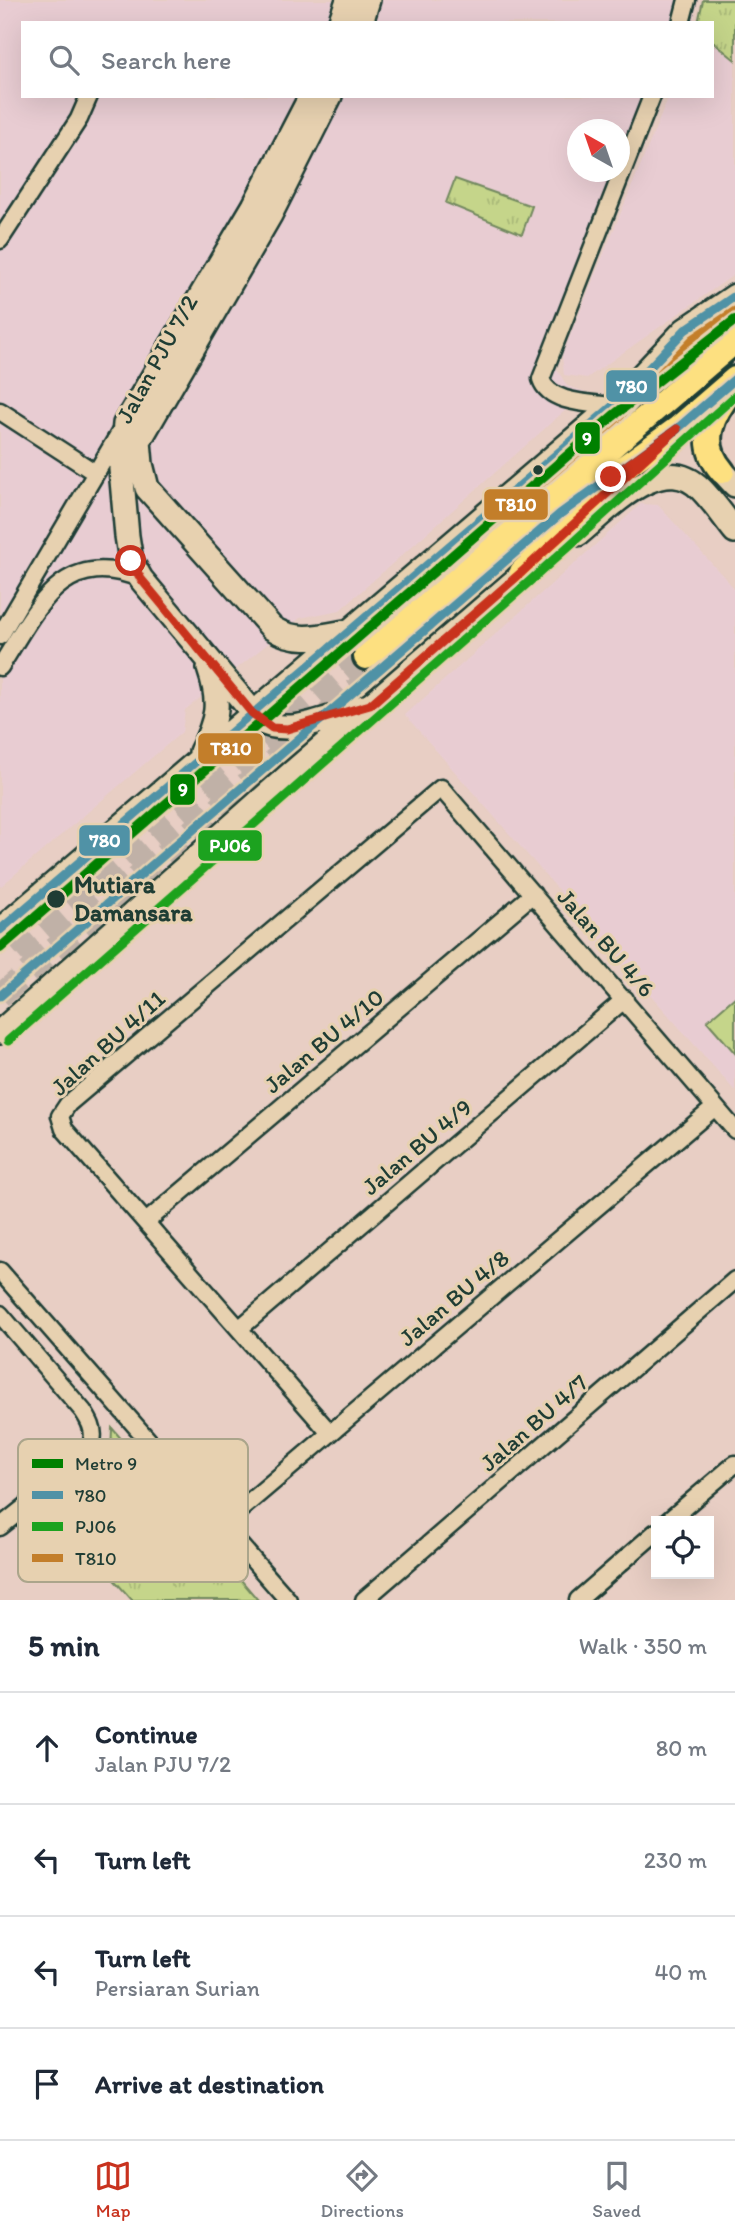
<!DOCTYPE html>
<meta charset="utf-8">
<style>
body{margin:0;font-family:Itim,sans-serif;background:#f6f6f7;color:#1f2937}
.controls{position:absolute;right:21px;bottom:21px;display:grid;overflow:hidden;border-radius:0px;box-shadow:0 7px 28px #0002}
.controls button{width:63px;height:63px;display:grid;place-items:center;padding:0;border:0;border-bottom:2px solid #e0e1e3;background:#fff;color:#1f2937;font:35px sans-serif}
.compass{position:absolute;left:567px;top:119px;width:63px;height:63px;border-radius:50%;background:#fff;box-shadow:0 7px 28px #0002;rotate:320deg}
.stop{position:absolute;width:21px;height:21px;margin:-16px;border:5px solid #c8321e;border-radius:50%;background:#fff}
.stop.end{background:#c8321e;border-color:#fff;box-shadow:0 2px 7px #0008}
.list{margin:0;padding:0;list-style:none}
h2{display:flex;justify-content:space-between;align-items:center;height:91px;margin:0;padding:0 28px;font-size:30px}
h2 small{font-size:23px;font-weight:400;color:#747a83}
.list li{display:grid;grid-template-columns:46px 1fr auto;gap:21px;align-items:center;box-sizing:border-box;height:112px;padding:0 28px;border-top:2px solid #e0e1e3}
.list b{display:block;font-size:26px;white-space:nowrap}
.list p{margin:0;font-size:23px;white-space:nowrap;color:#747a83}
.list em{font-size:23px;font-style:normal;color:#747a83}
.icon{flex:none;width:38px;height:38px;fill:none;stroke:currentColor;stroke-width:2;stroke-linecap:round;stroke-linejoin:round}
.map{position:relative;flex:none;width:735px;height:1600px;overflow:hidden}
.search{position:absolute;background:#fff;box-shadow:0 7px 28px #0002;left:21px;right:21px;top:21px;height:77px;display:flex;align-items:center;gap:18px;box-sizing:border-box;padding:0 24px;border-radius:0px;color:#747a83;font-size:26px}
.sheet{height:539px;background:#fff}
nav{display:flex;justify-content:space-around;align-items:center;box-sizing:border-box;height:98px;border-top:2px solid #e0e1e3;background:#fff;font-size:19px;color:#747a83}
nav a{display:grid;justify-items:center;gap:4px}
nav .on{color:#c8321e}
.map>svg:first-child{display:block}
.built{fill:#e8ccd2;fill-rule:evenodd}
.grass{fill:url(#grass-tufts);stroke:#72895f;stroke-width:2}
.pitch{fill:#c5d58a;stroke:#72895f;stroke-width:2}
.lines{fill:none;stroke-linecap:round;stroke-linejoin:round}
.primary-tunnel{stroke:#c0b1a7;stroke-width:24;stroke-dasharray:24 12;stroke-linecap:butt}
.street-casing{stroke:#1f3d34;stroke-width:21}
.secondary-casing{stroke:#1f3d34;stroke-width:28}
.primary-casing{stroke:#1f3d34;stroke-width:30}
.street{stroke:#e7d1b0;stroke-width:16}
.secondary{stroke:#e7d1b0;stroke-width:23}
.primary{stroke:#fde080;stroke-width:24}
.bus-1-casing{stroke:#e7d1b0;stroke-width:14}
.bus-2-casing{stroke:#e7d1b0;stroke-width:14}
.bus-3-casing{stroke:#e7d1b0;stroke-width:14}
.bus-1{stroke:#5092a6;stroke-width:9}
.bus-2{stroke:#1ca21f;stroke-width:9}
.bus-3{stroke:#c37e2a;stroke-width:9}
.metro-1-casing{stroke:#e7d1b0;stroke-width:16}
.metro-1{stroke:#008000;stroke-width:10}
.route{stroke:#c8321e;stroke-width:9}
.bus-dot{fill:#1f3d34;stroke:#e7d1b0;stroke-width:2.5}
.labels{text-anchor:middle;stroke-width:6;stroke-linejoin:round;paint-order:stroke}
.street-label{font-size:24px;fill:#1f3d34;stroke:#e7d1b0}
.stop-label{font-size:24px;font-weight:bold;fill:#1f3d34;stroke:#e7d1b0;text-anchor:start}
.key{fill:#e7d1b0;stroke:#aba58b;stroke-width:2}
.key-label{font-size:19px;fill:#1f3d34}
.line-badge{stroke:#e7d1b0;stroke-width:2.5}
.badge-label{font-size:19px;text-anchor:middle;font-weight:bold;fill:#fff}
</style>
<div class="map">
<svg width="735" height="1600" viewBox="0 0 735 1600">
<defs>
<pattern id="grass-tufts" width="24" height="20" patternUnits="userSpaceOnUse" patternTransform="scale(1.75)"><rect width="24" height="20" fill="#c5d58a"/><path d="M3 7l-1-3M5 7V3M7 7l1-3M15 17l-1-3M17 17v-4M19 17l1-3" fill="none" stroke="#a9b878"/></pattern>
</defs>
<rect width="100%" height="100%" fill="#e8cec4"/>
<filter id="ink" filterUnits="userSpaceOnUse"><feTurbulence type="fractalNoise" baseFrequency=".0143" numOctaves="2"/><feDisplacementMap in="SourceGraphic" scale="14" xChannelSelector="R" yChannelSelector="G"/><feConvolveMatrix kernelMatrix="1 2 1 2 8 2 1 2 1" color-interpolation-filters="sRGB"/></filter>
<g filter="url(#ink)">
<path class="built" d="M0,0H698L693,23H23V96H662L556,353L557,369L567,386L586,392L340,610L300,618L185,710L182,732L0,887ZM578,130H620V172H578Z
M712,41L735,60V274L587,378L564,375L562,355L669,96H712Z
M641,504L658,505L735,589V1091L405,715Z"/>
<path class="grass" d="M703,0H735V60L712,41V23H698Z
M455,179L532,206L522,234L446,203Z
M112,1428L258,1600H132L53,1511L111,1452Z"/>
<path class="pitch" d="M735,997V1053L707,1021Z"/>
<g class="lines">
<path class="primary-tunnel" d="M19,957L366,657
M0,996L560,514"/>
<g class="street-casing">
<path id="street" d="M681,23L687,0
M0,240L79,119L89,96
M613,406C591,403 549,404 541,379L652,96
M0,411L94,472
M0,636L123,427
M0,667C36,611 61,546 141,579
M146,1222L533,894
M0,1271L288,1600
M0,1314L83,1411C89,1420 95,1430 92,1441C86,1462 19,1511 0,1527
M239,1329L625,999
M330,1433L64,1129L60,1116L68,1104L441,788L735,1130
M668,1521L735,1464
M222,1525L715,1107
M364,1600L735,1280
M578,1600L656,1532"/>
</g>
<g class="secondary-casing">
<path id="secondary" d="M340,23L348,0
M361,23L368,0
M311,96L254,206L125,424L121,469L127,536L131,561L141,579L260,721C290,738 333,715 364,707
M330,96L270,215L139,441L141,464L147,488L272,628C297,644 321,636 350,631
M722,471L735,485
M578,534C608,510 661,449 701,489C713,501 724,517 735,531
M201,752C218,719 221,703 209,668
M0,930L613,406L685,330L735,296
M0,1032L287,777L538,561"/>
</g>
<g class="primary-casing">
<path id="primary" d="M722,471C698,444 711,415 732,390
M560,514L677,429L735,379
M522,572L592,507
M366,657L735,341"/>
</g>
<use href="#street" class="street"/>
<use href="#secondary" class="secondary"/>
<use href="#primary" class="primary"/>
<g class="bus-1-casing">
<path id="bus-1" d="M0,930L613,406L685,330L735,296
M0,996L560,514L677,429L735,379"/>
</g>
<g class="bus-2-casing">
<path id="bus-2" d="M8,1041L530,581L735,396"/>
</g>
<g class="bus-3-casing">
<path id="bus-3" d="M8,939L621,415L693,339L735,311"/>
</g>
<use href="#bus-1" class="bus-1"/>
<use href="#bus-2" class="bus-2"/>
<use href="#bus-3" class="bus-3"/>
<g class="metro-1-casing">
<path id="metro-1" d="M0,948L613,416L735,320"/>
</g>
<use href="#metro-1" class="metro-1"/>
</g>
</g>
<g class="lines" filter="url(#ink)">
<path class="route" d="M131,561L141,579L252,713L272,728L287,729L370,705L522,572L677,429L611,477"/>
</g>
<g class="bus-dot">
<circle cx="538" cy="470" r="6"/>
<circle cx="56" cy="899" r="10"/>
</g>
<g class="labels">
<g class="street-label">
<text transform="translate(157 359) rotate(-61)" y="8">Jalan PJU 7/2</text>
<text transform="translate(606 943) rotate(49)" y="8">Jalan BU 4/6</text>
<text transform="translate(324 1041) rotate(-40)" y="8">Jalan BU 4/10</text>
<text transform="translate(108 1043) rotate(-42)" y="8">Jalan BU 4/11</text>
<text transform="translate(417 1147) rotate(-40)" y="8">Jalan BU 4/9</text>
<text transform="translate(454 1298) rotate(-40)" y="8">Jalan BU 4/8</text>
<text transform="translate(534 1423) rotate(-41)" y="8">Jalan BU 4/7</text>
</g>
<g class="stop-label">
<text x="74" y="893">Mutiara<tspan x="74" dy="28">Damansara</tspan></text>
</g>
</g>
<rect x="18" y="1439" width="230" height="143" rx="10" class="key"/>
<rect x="32" y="1459" width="31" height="9" fill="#008000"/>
<rect x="32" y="1491" width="31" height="8" fill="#5092a6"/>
<rect x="32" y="1522" width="31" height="9" fill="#1ca21f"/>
<rect x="32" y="1554" width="31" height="8" fill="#c37e2a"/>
<g class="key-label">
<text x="75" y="1470">Metro 9</text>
<text x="75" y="1502">780</text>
<text x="75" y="1533">PJ06</text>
<text x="75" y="1565">T810</text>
</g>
<g class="line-badge">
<rect x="605" y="369" width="53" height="34" rx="7" fill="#5092a6"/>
<rect x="574" y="421" width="27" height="34" rx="7" fill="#008000"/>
<rect x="483" y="488" width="66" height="33" rx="7" fill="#c37e2a"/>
<rect x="197" y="732" width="67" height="33" rx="7" fill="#c37e2a"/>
<rect x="169" y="773" width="27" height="33" rx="7" fill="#008000"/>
<rect x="78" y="824" width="53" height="33" rx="7" fill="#5092a6"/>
<rect x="197" y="829" width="66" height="33" rx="7" fill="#1ca21f"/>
</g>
<g class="badge-label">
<text x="632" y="393">780</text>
<text x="587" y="445">9</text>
<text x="516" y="511">T810</text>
<text x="231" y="755">T810</text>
<text x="183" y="796">9</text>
<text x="105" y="847">780</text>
<text x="230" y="852">PJ06</text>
</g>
</svg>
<div class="controls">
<button><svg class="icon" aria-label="locate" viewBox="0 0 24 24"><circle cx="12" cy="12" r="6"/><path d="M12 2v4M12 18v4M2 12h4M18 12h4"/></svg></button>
</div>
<svg class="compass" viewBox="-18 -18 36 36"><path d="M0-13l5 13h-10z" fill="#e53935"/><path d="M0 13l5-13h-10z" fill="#747a83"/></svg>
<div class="stop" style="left:131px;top:561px"></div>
<div class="stop end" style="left:611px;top:477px"></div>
<div class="search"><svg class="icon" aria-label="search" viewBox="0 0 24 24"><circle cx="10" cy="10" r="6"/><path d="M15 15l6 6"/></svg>Search here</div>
</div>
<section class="sheet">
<h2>5 min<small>Walk · 350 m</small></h2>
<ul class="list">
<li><svg class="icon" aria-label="ahead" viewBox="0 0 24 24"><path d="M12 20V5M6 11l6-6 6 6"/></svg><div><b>Continue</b><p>Jalan PJU 7/2</p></div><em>80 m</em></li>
<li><svg class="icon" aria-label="left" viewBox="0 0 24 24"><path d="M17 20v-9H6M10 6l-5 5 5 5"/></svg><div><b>Turn left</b></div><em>230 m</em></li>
<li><svg class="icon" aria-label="left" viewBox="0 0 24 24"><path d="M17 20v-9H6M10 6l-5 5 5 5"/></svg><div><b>Turn left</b><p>Persiaran Surian</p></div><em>40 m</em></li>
<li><svg class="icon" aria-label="arrive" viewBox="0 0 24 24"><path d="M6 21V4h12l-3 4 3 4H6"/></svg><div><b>Arrive at destination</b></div></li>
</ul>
</section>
<nav>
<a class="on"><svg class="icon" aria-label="map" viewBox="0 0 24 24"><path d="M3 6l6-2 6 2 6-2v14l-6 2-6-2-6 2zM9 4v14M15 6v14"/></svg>Map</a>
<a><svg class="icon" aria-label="directions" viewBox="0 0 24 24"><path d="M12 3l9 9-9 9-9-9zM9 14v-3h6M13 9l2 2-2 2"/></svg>Directions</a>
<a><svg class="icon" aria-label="saved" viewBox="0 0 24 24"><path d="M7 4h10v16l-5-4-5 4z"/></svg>Saved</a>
</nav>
